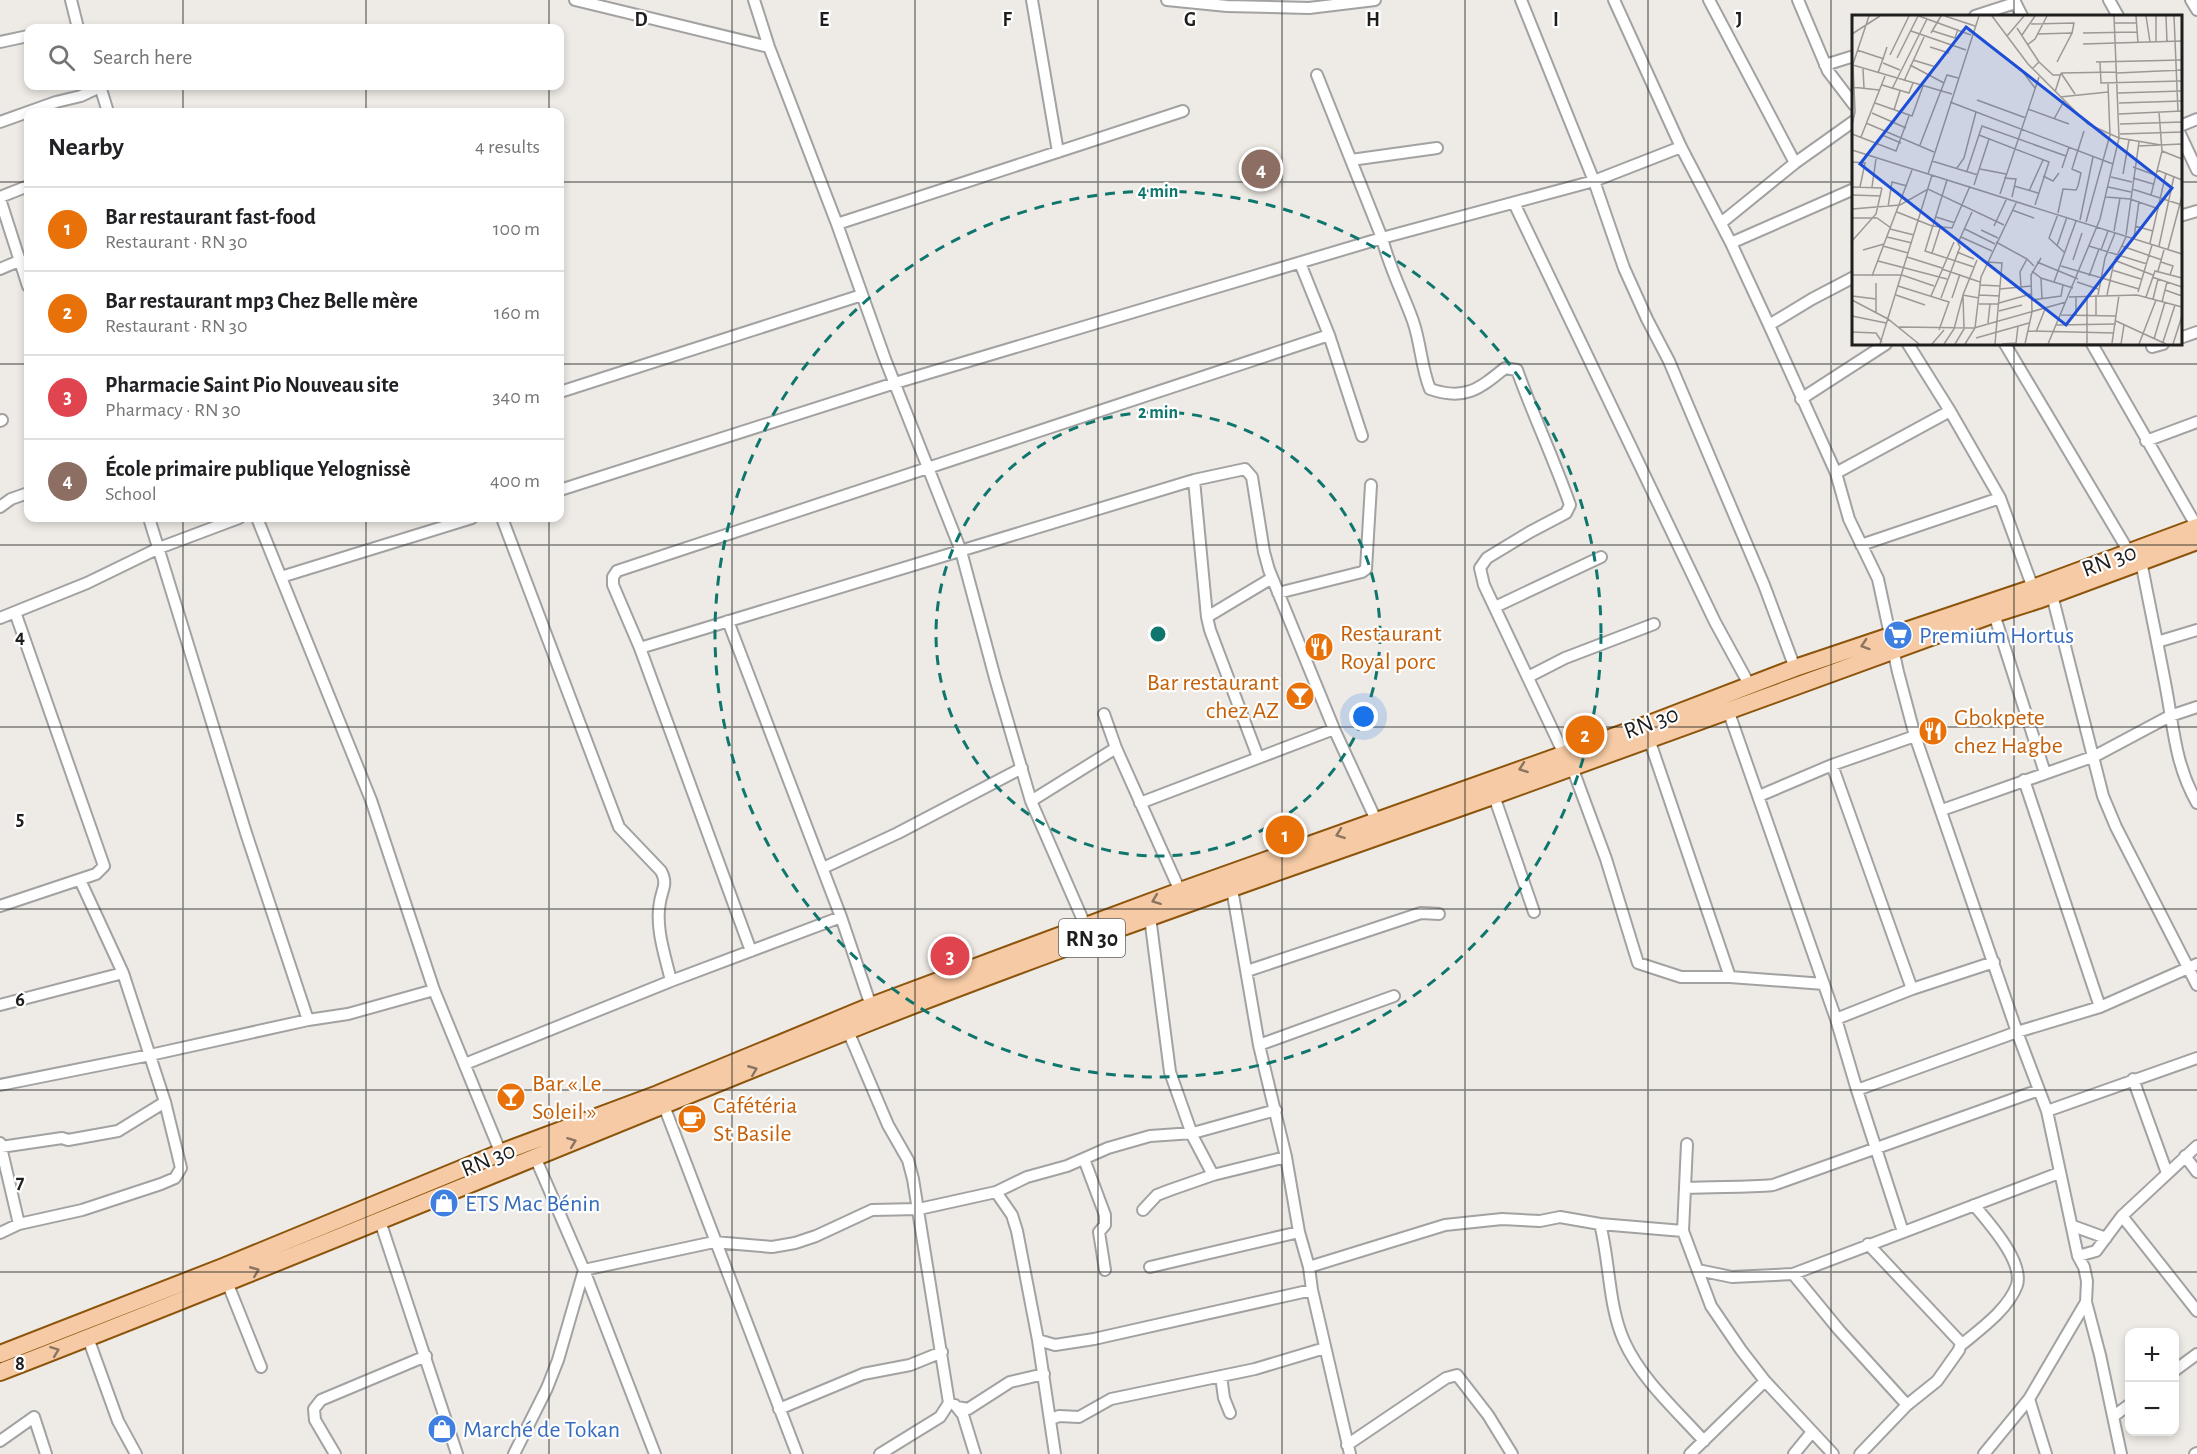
<!DOCTYPE html>
<meta charset="utf-8">
<style>
body{margin:0;font-family:"Alegreya Sans",sans-serif;background:#f2f2f2;color:#202124}
.controls{position:absolute;right:18px;bottom:18px;display:grid;overflow:hidden;border-radius:12px;box-shadow:0 3px 9px #0003}
.controls button{width:54px;height:54px;display:grid;place-items:center;padding:0;border:0;border-bottom:2px solid #e0e0e0;background:#fff;color:#202124;font:30px sans-serif}
.you{position:absolute;left:1364px;top:717px;width:21px;height:21px;margin:-15px;border:4px solid #fff;border-radius:50%;background:#1a73e8;box-shadow:0 0 0 9px #1a73e833}
.badge{display:grid;place-items:center;width:39px;height:39px;border-radius:50%;background:#1a73e8;color:#fff;font-size:20px;font-weight:700}
.pin{position:absolute;translate:-50% -50%;border:3px solid #fff;box-shadow:0 2px 6px #0006}
.list{margin:0;padding:0;list-style:none}
h2{display:flex;justify-content:space-between;align-items:center;height:78px;margin:0;padding:0 24px;font-size:26px}
h2 small{font-size:20px;font-weight:400;color:#757577}
.list li{display:grid;grid-template-columns:39px 1fr auto;gap:18px;align-items:center;box-sizing:border-box;height:84px;padding:0 24px;border-top:2px solid #e0e0e0}
.list b{display:block;font-size:22px;white-space:nowrap}
.list p{margin:0;font-size:20px;white-space:nowrap;color:#757577}
.list em{font-size:20px;font-style:normal;color:#757577}
.icon{flex:none;width:33px;height:33px;fill:none;stroke:currentColor;stroke-width:2;stroke-linecap:round;stroke-linejoin:round}
.map{position:relative;flex:none;width:2197px;height:1454px;overflow:hidden}
.search{position:absolute;background:#fff;box-shadow:0 3px 9px #0003;left:24px;top:24px;width:540px;height:66px;display:flex;align-items:center;gap:15px;box-sizing:border-box;padding:0 21px;border-radius:12px;color:#757577;font-size:22px}
.panel{position:absolute;background:#fff;box-shadow:0 3px 9px #0003;left:24px;top:108px;width:540px;height:414px;border-radius:12px}
.map>svg:first-child{display:block}
.lines{fill:none;stroke-linecap:round;stroke-linejoin:round}
.street-casing{stroke:#a2a2a2;stroke-width:14}
.primary-casing{stroke:#8d550b;stroke-width:20}
.street{stroke:#fff;stroke-width:10}
.primary{stroke:#f5caa4;stroke-width:16}
.oneway{stroke:#8a7461}
.grid{fill:none;stroke:#1e1e1e;stroke-width:1.5;stroke-opacity:0.55}
.ring{fill:none;stroke:#0f766e;stroke-width:3;stroke-dasharray:10 8}
.labels{text-anchor:middle;stroke-width:4.5;stroke-linejoin:round;paint-order:stroke}
.shield{fill:#fff;stroke:#626262;stroke-width:1.5}
.shield-label{font-size:22px;font-weight:bold;fill:#1e1e1e}
.street-label{font-size:24px;fill:#1e1e1e;stroke:#fff}
.food-label{font-size:24px;fill:#c56008;stroke:#fff;text-anchor:start}
.shop-label{font-size:24px;fill:#366cbe;stroke:#fff;text-anchor:start}
.inset-road{fill:none;stroke:#9b9895;stroke-width:1.5}
.view{fill:#1d4ed8;fill-opacity:0.15;stroke:#1d4ed8;stroke-width:3}
.inset-edge{fill:none;stroke:#1e1e1e;stroke-width:3}
.grid-label{font-size:20px;text-anchor:middle;font-weight:bold;fill:#1e1e1e;stroke:#fff;stroke-width:4.5;stroke-linejoin:round;paint-order:stroke}
.centre{fill:#0f766e;stroke:#fff;stroke-width:3}
.ring-label{font-size:18px;text-anchor:middle;font-weight:bold;fill:#0f766e;stroke:#fff;stroke-width:4.5;stroke-linejoin:round;paint-order:stroke}
</style>
<div class="map">
<svg width="2197" height="1454" viewBox="0 0 2197 1454">
<rect width="100%" height="100%" fill="#eeeae5"/>
<g class="lines">
<g class="street-casing">
<path id="street" d="M71,0L78,28
M575,0L769,47
M754,0L769,47L837,224L885,359L961,551L995,678L1031,801L1086,927
M1032,0L1058,152
M1167,0L1227,6L1309,8L1375,0
M1521,0L1594,181L1624,268L1647,319L1669,361L1764,585L1795,668
M1614,0L1681,147L1731,243L1769,325L1836,473L1849,519L1878,579L1898,672L1915,736L2017,1032L2047,1111L2078,1256L2084,1267L2087,1281L2086,1302L2100,1355L2121,1454
M1709,0L1795,163
M1798,0L1828,71L1854,105
M2014,0L2022,16
M2109,0L2118,16
M2191,0L2197,10
M1975,16L2015,3
M0,42L28,36
M1825,65L1854,56
M1317,75L1382,238C1389,267 1403,293 1413,321C1421,344 1421,367 1430,389C1465,401 1479,389 1505,368L1517,370C1533,415 1554,459 1570,505L1566,513L1530,532L1487,558L1480,568L1484,585L1564,754
M100,86L108,112
M0,122L56,102L81,96L100,87
M2180,126L2197,119
M2180,134L2197,170
M1351,160L1437,148
M0,197L28,186
M0,199L28,286
M1514,203L1715,622L1750,686
M2180,216L2197,211
M1721,223L1795,163L1854,121
M837,224L1183,111
M1731,243L1854,189
M1300,263L1329,335L1362,436
M0,269L21,260
M1769,325L1812,299L1854,277
M2180,338L2197,332
M1908,344L1950,411L2000,498L2033,588
M2005,344L2129,552
M2092,344L2197,527
M2152,347L2163,344
M560,392L862,295
M1801,399L1886,344
M0,421L2,420
M2146,441L2197,422
M1836,473L1950,411
M1194,480L1207,617L1210,630L1258,757
M560,490L895,383L1382,238L1594,181L1681,147
M0,507L11,499L28,493
M149,518L246,833L308,1020
M257,518L371,800L434,990L502,1156
M502,518L619,827L661,871C668,884 662,889 660,902C655,928 665,955 671,981
M1861,545L2000,498
M2141,561C2149,603 2158,645 2166,688C2174,730 2175,764 2197,803
M281,577L472,518
M1278,593L1362,572L1366,569L1371,485
M2052,595L2103,796L2116,827L2197,985
M1495,607L1601,557
M1994,614L2045,773
M1207,617L1272,578
M0,618L87,583L159,548L239,518
M728,621L841,917L871,1006
M2157,642L2197,630
M640,648L1194,480L1245,469L1252,477L1264,552L1269,570L1334,729L1376,820
M1528,677L1565,658L1654,624
M1728,710L1836,1019L1857,1090L1903,1232
M1104,714L1116,748
M1649,739L1730,977
M1832,765L1912,989
M1572,767L1606,859L1638,963L1681,977H1730L1824,984
M2024,780L2100,1007
M1494,796L1534,912
M1759,796L1832,765L1915,736
M1031,801L1116,748L1180,891
M1140,803L1334,729
M1942,810L2095,756L2170,716L2197,707
M823,868L898,833L1022,768
M1232,889L1259,1045L1286,1157L1299,1232L1309,1267L1312,1290L1350,1454
M0,906L96,874L104,866L15,612
M1150,917L1170,1072L1193,1137L1213,1175
M751,951L640,648L613,585V577L617,571L1329,335
M1247,971L1421,913L1439,914
M0,1005L123,973
M1836,1019L1912,989L1994,962
M848,1031L888,1125L908,1160L913,1179L949,1403L940,1417L880,1454
M1259,1045L1394,996
M465,1064L671,981L841,917
M2133,1079L2167,1173
M0,1085L150,1055L308,1020L348,1014L434,990
M1857,1090L2017,1032L2100,1007L2197,964
M664,1106L797,1454
M2047,1111L2197,1058
M0,1143L19,1224
M1687,1144L1683,1231L1711,1306L1741,1350L1765,1381L1833,1454
M1,1147L62,1138L68,1140L118,1131L165,1102
M2185,1156L2197,1172
M535,1157L584,1270L655,1454
M1084,1159L1105,1215V1225L1099,1232L1105,1270
M1685,1188C1715,1186 1744,1188 1773,1185L2039,1090
M996,1192L1012,1215L1017,1231L1038,1340L1055,1454
M1143,1210L1157,1195L1170,1190L1213,1175L1286,1157
M2122,1216L2197,1311
M380,1221L457,1454
M2073,1226L2106,1238
M1683,1231L1600,1224C1610,1262 1608,1305 1624,1341C1641,1379 1676,1410 1704,1441
M0,1233L19,1224L82,1210L161,1184L175,1178L181,1168L165,1102L123,973L80,880
M1868,1244L1962,1344
M2078,1256L2096,1251L2122,1216L2197,1146
M1150,1267L1299,1232
M1309,1267L1445,1225L1502,1219L1540,1221L1560,1217L1600,1224
M1698,1270L1732,1277L1793,1274L2059,1173
M1793,1274L1839,1330L1907,1405
M227,1282L261,1367
M88,1338L118,1421L136,1454
M1038,1340L1055,1345L1094,1339L1312,1290
M2174,1371L2197,1354
M1221,1376L1224,1398L1230,1413
M2029,1399L2046,1454
M955,1405L963,1415L975,1454
M957,1407L968,1409L1010,1382L1044,1374
M779,1409L863,1374L910,1365L942,1352
M2114,1416L2130,1404
M1051,1419L1059,1416L1079,1417L1111,1399L1255,1369L1325,1348
M0,1441L34,1417L46,1454
M1347,1445L1446,1378L1457,1375L1488,1415L1512,1454
M335,1454L315,1420L314,1409L321,1400L426,1356
M514,1454L547,1388L558,1360L584,1270L714,1242L772,1247L795,1243L816,1236L872,1210L919,1209L996,1192L1027,1177L1067,1166L1108,1148L1150,1136L1193,1133L1276,1110
M1690,1454L1765,1381
M1794,1454L1812,1432
M1860,1454L1907,1405L1937,1381L1959,1350L1960,1346C1979,1330 2008,1310 2017,1285C2024,1261 1988,1222 1974,1205
M1984,1454L2029,1399L2086,1302
M2195,1454L2197,1453"/>
</g>
<g class="primary-casing">
<path id="primary" d="M0,1354L223,1267L500,1153L658,1094L871,1006L1180,891L1649,724L1795,668L2033,588L2197,527
M0,1372C293,1259 583,1136 875,1020C1078,940 1284,870 1490,797C1658,737 1826,675 1994,614L2038,600L2197,541"/>
</g>
<use href="#street" class="street"/>
<use href="#primary" class="primary"/>
</g>
<defs><path id="oneway-chevron" d="M-2-3.5L2.5 0L-2 3.5" fill="none" stroke-width="1.6" stroke-linecap="round" stroke-linejoin="round" transform="scale(1.5)"/></defs>
<g class="oneway">
<use href="#oneway-chevron" transform="translate(1865 645) rotate(162)"/>
<use href="#oneway-chevron" transform="translate(1523 768) rotate(160)"/>
<use href="#oneway-chevron" transform="translate(1340 834) rotate(160)"/>
<use href="#oneway-chevron" transform="translate(1156 900) rotate(159)"/>
<use href="#oneway-chevron" transform="translate(753 1070) rotate(-22)"/>
<use href="#oneway-chevron" transform="translate(572 1142) rotate(-21)"/>
<use href="#oneway-chevron" transform="translate(255 1271) rotate(-22)"/>
<use href="#oneway-chevron" transform="translate(55 1351) rotate(-21)"/>
</g>
<path class="grid" d="M183,0V28M366,0V28M549,0V28M732,0V1454M915,0V1454M1098,0V1454M1282,0V1454M1465,0V1454M1648,0V1454M1831,0V1454M2014,0V16M183,86V112M366,86V112M549,86V112M0,182H28M560,182H1854M2180,182H2197M2014,344V1454M0,364H28M560,364H2197M183,518V1454M366,518V1454M549,518V1454M0,545H2197M0,727H2197M0,909H2197M0,1090H2197M0,1272H2197"/>
<g class="ring">
<circle cx="1158" cy="634" r="222"/>
<circle cx="1158" cy="634" r="443"/>
</g>
<defs>
<g id="supermarket-disc" transform="scale(1.5)"><circle r="9.5" fill="#3f7fe0" stroke="#fff"/><path d="M-6-5.5h2.5l.6 2H6L4.5 2H-2.5L-4.4-4H-6ZM-1.5 3.2a1.3 1.3 0 1 0 .1 0ZM3 3.2a1.3 1.3 0 1 0 .1 0Z" fill="#fff"/></g>
<g id="restaurant-disc" transform="scale(1.5)"><circle r="9.5" fill="#e8710a" stroke="#fff"/><path d="M-5-6h1v4h1v-4h1v4h1v-4h1v5L-1.5 .5V6h-2V.5L-5-1ZM5-6V6H3V1.5H1.5Q1.5-4 5-6Z" fill="#fff"/></g>
<g id="bar-disc" transform="scale(1.5)"><circle r="9.5" fill="#e8710a" stroke="#fff"/><path d="M-6-5H6L.8 .8V4.5H3.5V6h-7V4.5H-.8V.8Z" fill="#fff"/></g>
<g id="cafe-disc" transform="scale(1.5)"><circle r="9.5" fill="#e8710a" stroke="#fff"/><path d="M-5.5-4.5H6V0H3Q3 3.5 0 3.5H-2.5Q-5.5 3.5-5.5 0ZM3-3.2v2h1.7v-2ZM-6 4.5H4V6H-6Z" fill="#fff"/></g>
<g id="shop-disc" transform="scale(1.5)"><circle r="9.5" fill="#3f7fe0" stroke="#fff"/><path d="M-5-2.5h2.3a2.7 3.5 0 0 1 5.4 0H5L5.5 6h-11ZM-1.5-2.5h3a1.5 2.3 0 0 0-3 0Z" fill="#fff"/></g>
</defs>
<g fill-rule="evenodd">
<use href="#supermarket-disc" x="1898" y="635"/>
<use href="#restaurant-disc" x="1319" y="647"/>
<use href="#bar-disc" x="1300" y="696"/>
<use href="#restaurant-disc" x="1933" y="731"/>
<use href="#bar-disc" x="511" y="1097"/>
<use href="#cafe-disc" x="692" y="1119"/>
<use href="#shop-disc" x="444" y="1203"/>
<use href="#shop-disc" x="442" y="1429"/>
</g>
<g class="labels">
<rect class="shield" x="1059" y="919" width="66" height="38" rx="4.5"/>
<g class="shield-label">
<text x="1092" y="946">RN 30</text>
</g>
<g class="street-label">
<text transform="translate(2109 560) rotate(-20)" y="8">RN 30</text>
<text transform="translate(1651 722) rotate(-20)" y="8">RN 30</text>
<text transform="translate(488 1159) rotate(-22)" y="8">RN 30</text>
</g>
<g class="food-label">
<text x="1340" y="641">Restaurant<tspan x="1340" dy="28">Royal porc</tspan></text>
<text x="1279" y="690" text-anchor="end">Bar restaurant<tspan x="1279" dy="28">chez AZ</tspan></text>
<text x="1954" y="725">Gbokpete<tspan x="1954" dy="28">chez Hagbe</tspan></text>
<text x="532" y="1091">Bar « Le<tspan x="532" dy="28">Soleil »</tspan></text>
<text x="713" y="1113">Cafétéria<tspan x="713" dy="28">St Basile</tspan></text>
</g>
<g class="shop-label">
<text x="1919" y="643">Premium Hortus</text>
<text x="465" y="1211">ETS Mac Bénin</text>
<text x="463" y="1437">Marché de Tokan</text>
</g>
</g>
<g transform="translate(1852 15)">
<rect width="330" height="330" fill="#eeeae5"/>
<path class="inset-road" d="M67,1L119,20M93,1L123,11M140,1L176,49L236,109L267,123L309,130M284,1L286,28M294,1L298,27M304,1V27M314,1L315,27M322,1L326,97M263,8H284M179,9L222,8L220,18M165,13L187,47L180,54M59,16L114,35M81,16L103,23L106,14M79,18L89,1M231,18L285,17M0,19L28,1M185,19L220,18L205,47M170,20L183,1M155,21L172,1M231,29L330,26M175,30L183,24L195,1M78,32L97,38M5,35L32,44M38,40L57,1M45,43L66,1M61,45L84,52M187,47L201,60H208M244,47L330,45M248,47L249,68L330,66M31,48L48,55M1,49L17,1M58,50L92,68M168,53L183,73M11,54L12,73M26,58L35,32M209,58L265,57M209,58L223,79M265,58L330,55M52,66L72,22M30,70L57,78L61,68M0,72L27,75M40,74L75,4M203,77L209,58M266,78L330,76M208,82L256,77M125,85L174,103M98,87L261,149M23,88L60,101L71,71M267,88L330,86M176,94L217,109M42,95L48,76M20,98L54,113M267,99L330,96M202,104L212,86M14,108L82,137M268,109L330,107M0,110L3,97L1,50L100,79M0,119L44,136L57,101M268,119L330,117M30,120L49,128M127,120L197,147L183,190M9,122L33,61M68,130L95,60L106,63M286,131L330,129M0,135L330,239M310,136L330,144M80,146L126,160M0,147L13,148L8,172M281,152L303,160M105,153L112,143L124,97M210,153L217,132M128,154L154,159M305,155L330,165M115,156L130,111L214,141M76,159L127,1M271,159L277,125M191,161L201,166L207,158M259,162L280,167M152,163L164,164L160,182M281,163L301,169M95,165L73,236L122,252M122,170L137,124M162,171L186,178M0,172L30,173M20,172L24,144M256,172L279,177M280,174L330,190M177,176L191,145M148,179L187,62M0,180L29,181M299,180L310,136L307,97M254,182L278,184L307,194M36,192L40,167L55,171M0,194L48,190L76,174L152,210M160,195L182,203M45,197L80,211L100,213L118,171M206,198L211,174L224,175L226,171L229,158L220,154L232,116M206,199L197,223L213,238M84,202L103,208M0,203H25L39,213M228,205L241,142M234,207L258,120L256,69M142,211L155,183M283,211L301,216M38,214L62,220M113,214L143,229M129,215L146,223M262,216L268,183M274,220L287,127M35,222L60,228M109,222L140,236M282,223L287,186M0,226L24,199L30,173M144,227L175,244M298,228L314,158M31,231L56,238M205,231L215,202M237,231L295,249M270,231L310,245M307,231L322,161M316,234L330,181M11,235L32,229M249,235L256,216M105,237L122,244M80,238L88,213M55,242L90,253M221,245L230,218M262,245L301,260M26,246L95,264M135,247L150,248L143,329M185,247L226,264M309,247L321,251L318,260M209,251L287,274M90,254L128,267M260,255L289,264M180,256L189,263L221,273M306,256L312,235M0,260H50L82,271M20,261L60,155M237,261L247,234M300,262L330,272M189,263L190,284M202,267L224,206M225,267L246,274M24,268V298M128,270L148,271M46,271L97,287L87,315M169,272L168,257L175,244L182,251M148,274L179,271M313,275L330,281M286,277L300,230M44,280L73,290M127,280L148,281M246,280L253,243L263,218M255,280L262,247L274,222M0,281L24,284M79,281L102,227M235,281V329M217,282L285,280L330,292M224,282V301M294,282L303,256L330,263M89,283L108,232L106,228L120,197M100,283L108,259M301,284L306,264M0,285L36,304L67,329M180,285L209,281L211,270M310,287L315,267M147,288L179,279M127,289H147M147,296L170,290M209,300L264,301M244,300V280M0,301L34,308M264,306L314,329M136,308L138,289M204,310L264,309M47,312L122,313L214,287M176,316L262,318M0,317L24,318L30,327M184,317L193,294M124,323L177,308M302,324L313,287M311,327L323,290M260,328L267,280M28,329L80,160M80,329L92,315M92,329L102,314L111,280L127,283M103,329L112,314L111,280L125,245M113,329L123,313L129,262L165,186M150,329L164,328L166,311M163,329H173L180,297L179,260L189,243M173,329H269M196,329L248,204L267,123L262,1M269,329L272,310M287,329L304,285M321,329L330,301"/>
<path class="view" d="M114,12L320,173L214,310L8,149Z"/>
<rect width="330" height="330" class="inset-edge"/>
</g>
<g class="grid-label">
<text x="641" y="26">D</text>
<text x="824" y="26">E</text>
<text x="1007" y="26">F</text>
<text x="1190" y="26">G</text>
<text x="1373" y="26">H</text>
<text x="1556" y="26">I</text>
<text x="1739" y="26">J</text>
<text x="20" y="643">4</text>
<text x="20" y="825">5</text>
<text x="20" y="1006">6</text>
<text x="20" y="1188">7</text>
<text x="20" y="1370">8</text>
</g>
<circle cx="1158" cy="634" r="9" class="centre"/>
<g class="ring-label">
<text x="1158" y="197">4 min</text>
<text x="1158" y="418">2 min</text>
</g>
</svg>
<div class="controls">
<button>+</button>
<button>−</button>
</div>
<div class="you"></div>
<div class="pin badge" style="left:1285px;top:835px;background:#e8710a">1</div>
<div class="pin badge" style="left:1585px;top:735px;background:#e8710a">2</div>
<div class="pin badge" style="left:950px;top:956px;background:#e0444e">3</div>
<div class="pin badge" style="left:1261px;top:169px;background:#8d6e63">4</div>
<div class="search"><svg class="icon" aria-label="search" viewBox="0 0 24 24"><circle cx="10" cy="10" r="6"/><path d="M15 15l6 6"/></svg>Search here</div>
<section class="panel">
<h2>Nearby<small>4 results</small></h2>
<ul class="list">
<li><span class="badge" style="background:#e8710a">1</span><div><b>Bar restaurant fast-food</b><p>Restaurant · RN 30</p></div><em>100 m</em></li>
<li><span class="badge" style="background:#e8710a">2</span><div><b>Bar restaurant mp3 Chez Belle mère</b><p>Restaurant · RN 30</p></div><em>160 m</em></li>
<li><span class="badge" style="background:#e0444e">3</span><div><b>Pharmacie Saint Pio Nouveau site</b><p>Pharmacy · RN 30</p></div><em>340 m</em></li>
<li><span class="badge" style="background:#8d6e63">4</span><div><b>École primaire publique Yelognissè</b><p>School</p></div><em>400 m</em></li>
</ul>
</section>
</div>
